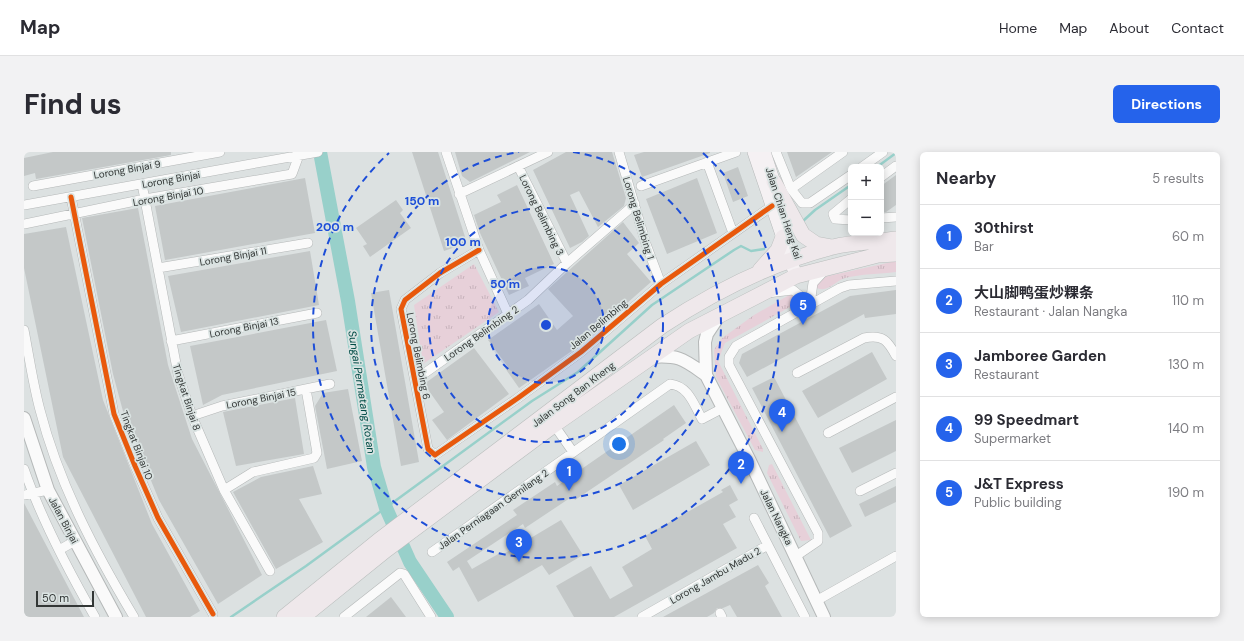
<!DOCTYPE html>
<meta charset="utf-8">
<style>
body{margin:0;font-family:"DM Sans","Noto Sans SC",sans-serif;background:#f2f2f3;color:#2b2b33}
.controls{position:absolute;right:12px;top:12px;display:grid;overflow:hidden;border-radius:6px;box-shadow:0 2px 10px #0003}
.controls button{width:36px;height:36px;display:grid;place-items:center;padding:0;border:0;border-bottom:1px solid #e1e1e2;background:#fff;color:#2b2b33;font:20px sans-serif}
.scale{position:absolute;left:12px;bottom:10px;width:58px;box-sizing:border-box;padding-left:4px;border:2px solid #333736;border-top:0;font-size:11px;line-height:14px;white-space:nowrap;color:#333736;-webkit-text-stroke:3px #dae3e2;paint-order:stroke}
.you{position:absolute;left:595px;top:292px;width:14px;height:14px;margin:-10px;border:3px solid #fff;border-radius:50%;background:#1a73e8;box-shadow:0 0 0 6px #1a73e833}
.badge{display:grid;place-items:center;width:26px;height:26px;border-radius:50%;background:#2563eb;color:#fff;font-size:13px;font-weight:700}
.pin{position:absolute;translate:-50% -33px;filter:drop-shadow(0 1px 2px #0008)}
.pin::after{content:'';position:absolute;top:21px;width:14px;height:12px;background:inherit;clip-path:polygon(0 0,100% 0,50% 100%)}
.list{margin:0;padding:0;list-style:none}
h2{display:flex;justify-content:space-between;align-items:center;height:52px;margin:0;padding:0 16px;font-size:17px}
h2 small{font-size:13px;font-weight:400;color:#7c7c81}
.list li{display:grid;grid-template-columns:26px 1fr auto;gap:12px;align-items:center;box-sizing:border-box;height:64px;padding:0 16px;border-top:1px solid #e1e1e2}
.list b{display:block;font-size:15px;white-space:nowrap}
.list p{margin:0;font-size:13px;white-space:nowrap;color:#7c7c81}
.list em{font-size:13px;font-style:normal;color:#7c7c81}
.map{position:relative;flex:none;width:872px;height:465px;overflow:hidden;border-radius:6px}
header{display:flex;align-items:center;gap:24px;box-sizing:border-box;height:56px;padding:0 20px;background:#fff;border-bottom:1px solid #e1e1e2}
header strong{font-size:19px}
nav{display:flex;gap:22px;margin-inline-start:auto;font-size:14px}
.intro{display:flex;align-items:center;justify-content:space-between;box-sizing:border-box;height:96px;padding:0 24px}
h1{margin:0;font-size:28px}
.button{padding:10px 18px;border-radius:6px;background:#2563eb;color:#fff;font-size:14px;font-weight:700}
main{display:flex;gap:24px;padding:0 24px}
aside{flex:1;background:#fff;border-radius:6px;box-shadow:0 2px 10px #0003}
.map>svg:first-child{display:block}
.grass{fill:url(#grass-tufts)}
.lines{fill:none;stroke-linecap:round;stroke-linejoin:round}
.stream{stroke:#98d0ca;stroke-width:2.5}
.river{stroke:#98d0ca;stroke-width:14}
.building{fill:#c4c8c8}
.minor-casing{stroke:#b5b8b8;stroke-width:10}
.tertiary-casing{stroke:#b5b8b8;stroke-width:14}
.secondary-casing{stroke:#b5b8b8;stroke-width:14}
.primary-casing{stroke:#babebd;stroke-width:16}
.minor{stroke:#fafafa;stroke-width:9}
.tertiary{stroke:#fafafa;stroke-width:12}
.secondary{stroke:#f5f1f3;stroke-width:13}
.primary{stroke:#efe8eb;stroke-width:15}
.cycleway-casing{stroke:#dae3e2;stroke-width:8}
.cycleway{stroke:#e8590c;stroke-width:5}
.ring{fill:none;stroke:#1d4ed8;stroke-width:2;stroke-dasharray:7 5}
.labels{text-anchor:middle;stroke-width:3.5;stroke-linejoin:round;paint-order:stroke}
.street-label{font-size:10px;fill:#333736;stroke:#dae3e2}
.water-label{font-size:11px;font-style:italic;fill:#014c46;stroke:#dae3e2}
.centre{fill:#1d4ed8;stroke:#dae3e2;stroke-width:2}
.ring-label{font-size:12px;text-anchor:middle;font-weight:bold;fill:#1d4ed8;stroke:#dae3e2;stroke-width:3.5;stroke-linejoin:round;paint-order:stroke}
</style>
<header>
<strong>Map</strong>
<nav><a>Home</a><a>Map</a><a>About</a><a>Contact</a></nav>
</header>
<div class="intro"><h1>Find us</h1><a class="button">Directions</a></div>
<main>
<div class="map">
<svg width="872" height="465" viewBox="0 0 872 465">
<defs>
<pattern id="grass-tufts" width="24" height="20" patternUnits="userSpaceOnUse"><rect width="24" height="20" fill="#e7d0d9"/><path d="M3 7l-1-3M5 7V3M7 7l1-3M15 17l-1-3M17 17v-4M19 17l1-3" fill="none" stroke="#c7b3bb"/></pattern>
</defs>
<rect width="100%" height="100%" fill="#dce1e1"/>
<path class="grass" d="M872,109V120C856,122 837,122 821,126C811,129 804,141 793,136V130L800,125Z
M450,112L475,160L399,212L390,153Z
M767,142L773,146L775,150L701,191L694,209L739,297V300L731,298L692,225L690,198L697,187L730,163Z
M748,312L787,388L777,389L743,321L745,313Z"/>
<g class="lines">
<path class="stream" d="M853,15L872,1
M779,69L791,58L827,33
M207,465L282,414L508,249L554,220L628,153L710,98L717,94L727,99L740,97"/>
<path class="river" d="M296,0L324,149L350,315L362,356L386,410L423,465"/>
</g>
<path class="building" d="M29,0H147V3L12,27L11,21L0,24V6Z
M388,0H414L443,91L420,99Z
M431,0H506L446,30L438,24Z
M542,0H588L602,46L600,54L574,75L555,39L546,43L565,84L558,90L546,96L509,18Z
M620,0H686V1L618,25L610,3Z
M763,0H808L772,25Z
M714,15L724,44L709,50L699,21Z
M872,23V53L862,60H857V34Z
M281,26L291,81L141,108L131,54Z
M673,26L693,81L643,102L622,47Z
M493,33L530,112L501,126L505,134L485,143L456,81L450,63L477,50L473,43Z
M372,48L379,58L376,61L387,76L346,105L339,94L343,92L332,76Z
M114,56L144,213L168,287L238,423L194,452L135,348L100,263L89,222L58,66Z
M599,70L615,91L603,102L627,130L552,196L495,236L481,216L484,215L464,188L515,152L533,178L549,164L524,137Z
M42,75L79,248L128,372L176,459L166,465H122L39,305L0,116V82Z
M286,99L295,153L157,180L144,124Z
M365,138L395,310L377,314L347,141Z
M872,138V162L841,166L840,162L723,225L715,211L718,202L826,144Z
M302,168L313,219L198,243L179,253L166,194Z
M450,196L485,242L423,288L408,268L420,260L400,232Z
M848,200L863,227L794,266L778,239Z
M750,225L828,374L806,386L728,236Z
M324,237L338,309L303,317L291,254L299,241Z
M271,246L280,302L212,314L199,260Z
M650,253L662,271L639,287L640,288L551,348L549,344L501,376L499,372L443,409L448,417L476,401L478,403L537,368L559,403L525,423L518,413L454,450L435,415L429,419L423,410L493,363L489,358L531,330L533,334Z
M872,268V299L828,321L815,296Z
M672,289L686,313L609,358L595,333Z
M289,314L298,342L275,347L299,390L252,417L209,340L237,325Z
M706,333L714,348L705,353L712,365L699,372L713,396L590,465H550L532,434L567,414L586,447L609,434L598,415L628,397L621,384L699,340L697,338Z
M872,334V350L841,365L835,352Z
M0,351L60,465H0Z
M734,413L745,431L741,434L758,465H713L706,453L699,456H693L690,461L683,465H639Z
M367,445L382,465H342Z"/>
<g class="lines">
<g class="minor-casing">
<path id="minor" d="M422,0L455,98L484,162
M595,0L622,92L637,132
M752,0L767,37L778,51H786L827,23
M683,10L709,81
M494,14L543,111
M838,15L859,0
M857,25L872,14
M118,32L154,222L168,264L200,338L246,419
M9,34L196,0
M617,34L712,0
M767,37L819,0
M435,42L524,0
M47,45L90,262L111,314L134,366L189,462
M827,47L809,62L811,67L827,68
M0,53L294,0
M857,66L872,65
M0,72L121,47L268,22L275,3L273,0
M455,98L416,121L381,148L377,157L404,297L411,303L494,246L557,200L637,132L748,54
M134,116L284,91
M743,141L769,138L786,152
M786,152L789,131L801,118
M0,178C5,204 9,232 16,258C35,332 71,400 110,465
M147,189L293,161
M773,221L840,186C859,182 864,189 872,204
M391,228L504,148L543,111L611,52
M168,264L198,254L306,232
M530,273L549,300
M804,281L872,245
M0,317C18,369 44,418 71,465
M200,338L229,320L290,306L293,301L282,237
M836,339L872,321
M0,343L24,338
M730,366L781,465
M35,398L51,389
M408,400L646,232C665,234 670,253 678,267L699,256
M772,404L794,389V381L705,213V205L712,194L816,136L825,133L872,129
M792,449L872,404
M696,461L698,465
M320,465L376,421L380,422L407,465
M618,465L744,393"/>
</g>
<g class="tertiary-casing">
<path id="tertiary" d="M695,164L683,182L681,190L682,223L726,309L800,465
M627,205C656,203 659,207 682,223
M0,266L24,338L92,465"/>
</g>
<g class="secondary-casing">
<path id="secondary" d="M730,0L772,124
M740,0L753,40"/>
</g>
<g class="primary-casing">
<path id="primary" d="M750,30L779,83L792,92L808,95
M736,118L754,98L759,85
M260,465L354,389L638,174C691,139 747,111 809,95C829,90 851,90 872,87
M279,465L362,398L530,273L665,179L772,124L854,103L872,102"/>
</g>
<use href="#minor" class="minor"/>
<use href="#tertiary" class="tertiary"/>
<use href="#secondary" class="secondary"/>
<use href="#primary" class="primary"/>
<g class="cycleway-casing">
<path id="cycleway" d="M47,45L90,262L111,314L134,366L189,462
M455,98L416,121L381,148L377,157L404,297L411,303L494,246L557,200L637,132L748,54"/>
</g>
<use href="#cycleway" class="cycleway"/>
</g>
<circle cx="522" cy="173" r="58" fill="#1d4ed8" fill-opacity=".12"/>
<g class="ring">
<circle cx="522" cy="173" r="58"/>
<circle cx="522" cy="173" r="117"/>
<path d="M549 0A175 175 0 1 1 495 0"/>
<path d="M679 1A233 233 0 1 1 365 1"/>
</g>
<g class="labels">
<g class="street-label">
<text transform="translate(103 17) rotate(-10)" y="4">Lorong Binjai 9</text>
<text transform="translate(147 27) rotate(-10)" y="4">Lorong Binjai</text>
<text transform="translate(144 44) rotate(-10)" y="4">Lorong Binjai 10</text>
<text transform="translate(760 61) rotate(72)" y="4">Jalan Chian Heng Kai</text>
<text transform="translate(518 63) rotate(64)" y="4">Lorong Belimbing 3</text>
<text transform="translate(615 66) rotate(73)" y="4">Lorong Belimbing 1</text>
<text transform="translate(209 104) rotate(-10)" y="4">Lorong Binjai 11</text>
<text transform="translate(574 172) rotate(-40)" y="4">Jalan Belimbing</text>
<text transform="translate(220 175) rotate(-11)" y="4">Lorong Binjai 13</text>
<text transform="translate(457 181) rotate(-35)" y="4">Lorong Belimbing 2</text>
<text transform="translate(395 204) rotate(79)" y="4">Lorong Belimbing 6</text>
<text transform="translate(549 242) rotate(-37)" y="4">Jalan Song Ban Kheng</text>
<text transform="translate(163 245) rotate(72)" y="4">Tingkat Binjai 8</text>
<text transform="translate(237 246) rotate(-11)" y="4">Lorong Binjai 15</text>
<text transform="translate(113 293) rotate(69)" y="4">Tingkat Binjai 10</text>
<text transform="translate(469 357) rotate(-35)" y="4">Jalan Perniagaan Gemilang 2</text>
<text transform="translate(753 365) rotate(64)" y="4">Jalan Nangka</text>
<text transform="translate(40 368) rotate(62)" y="4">Jalan Binjai</text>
<text transform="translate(691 423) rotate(-30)" y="4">Lorong Jambu Madu 2</text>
</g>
<g class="water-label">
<text transform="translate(338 240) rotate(81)" y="4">Sungai Permatang Rotan</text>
</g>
</g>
<circle cx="522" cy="173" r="6" class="centre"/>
<g class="ring-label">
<text x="398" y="53">150 m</text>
<text x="311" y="79">200 m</text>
<text x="439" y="94">100 m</text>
<text x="481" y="136">50 m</text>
</g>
</svg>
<div class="controls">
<button>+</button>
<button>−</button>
</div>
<div class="scale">50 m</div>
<div class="you"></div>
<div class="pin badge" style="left:545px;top:339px">1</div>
<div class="pin badge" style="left:717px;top:332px">2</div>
<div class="pin badge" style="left:495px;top:410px">3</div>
<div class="pin badge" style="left:758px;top:280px">4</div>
<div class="pin badge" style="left:779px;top:173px">5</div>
</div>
<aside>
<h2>Nearby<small>5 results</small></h2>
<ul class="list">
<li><span class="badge">1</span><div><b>30thirst</b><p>Bar</p></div><em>60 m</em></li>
<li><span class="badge">2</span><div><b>大山脚鸭蛋炒粿条</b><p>Restaurant · Jalan Nangka</p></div><em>110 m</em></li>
<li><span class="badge">3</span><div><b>Jamboree Garden</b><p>Restaurant</p></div><em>130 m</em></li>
<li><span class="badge">4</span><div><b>99 Speedmart</b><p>Supermarket</p></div><em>140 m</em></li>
<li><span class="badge">5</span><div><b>J&amp;T Express</b><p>Public building</p></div><em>190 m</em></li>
</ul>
</aside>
</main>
